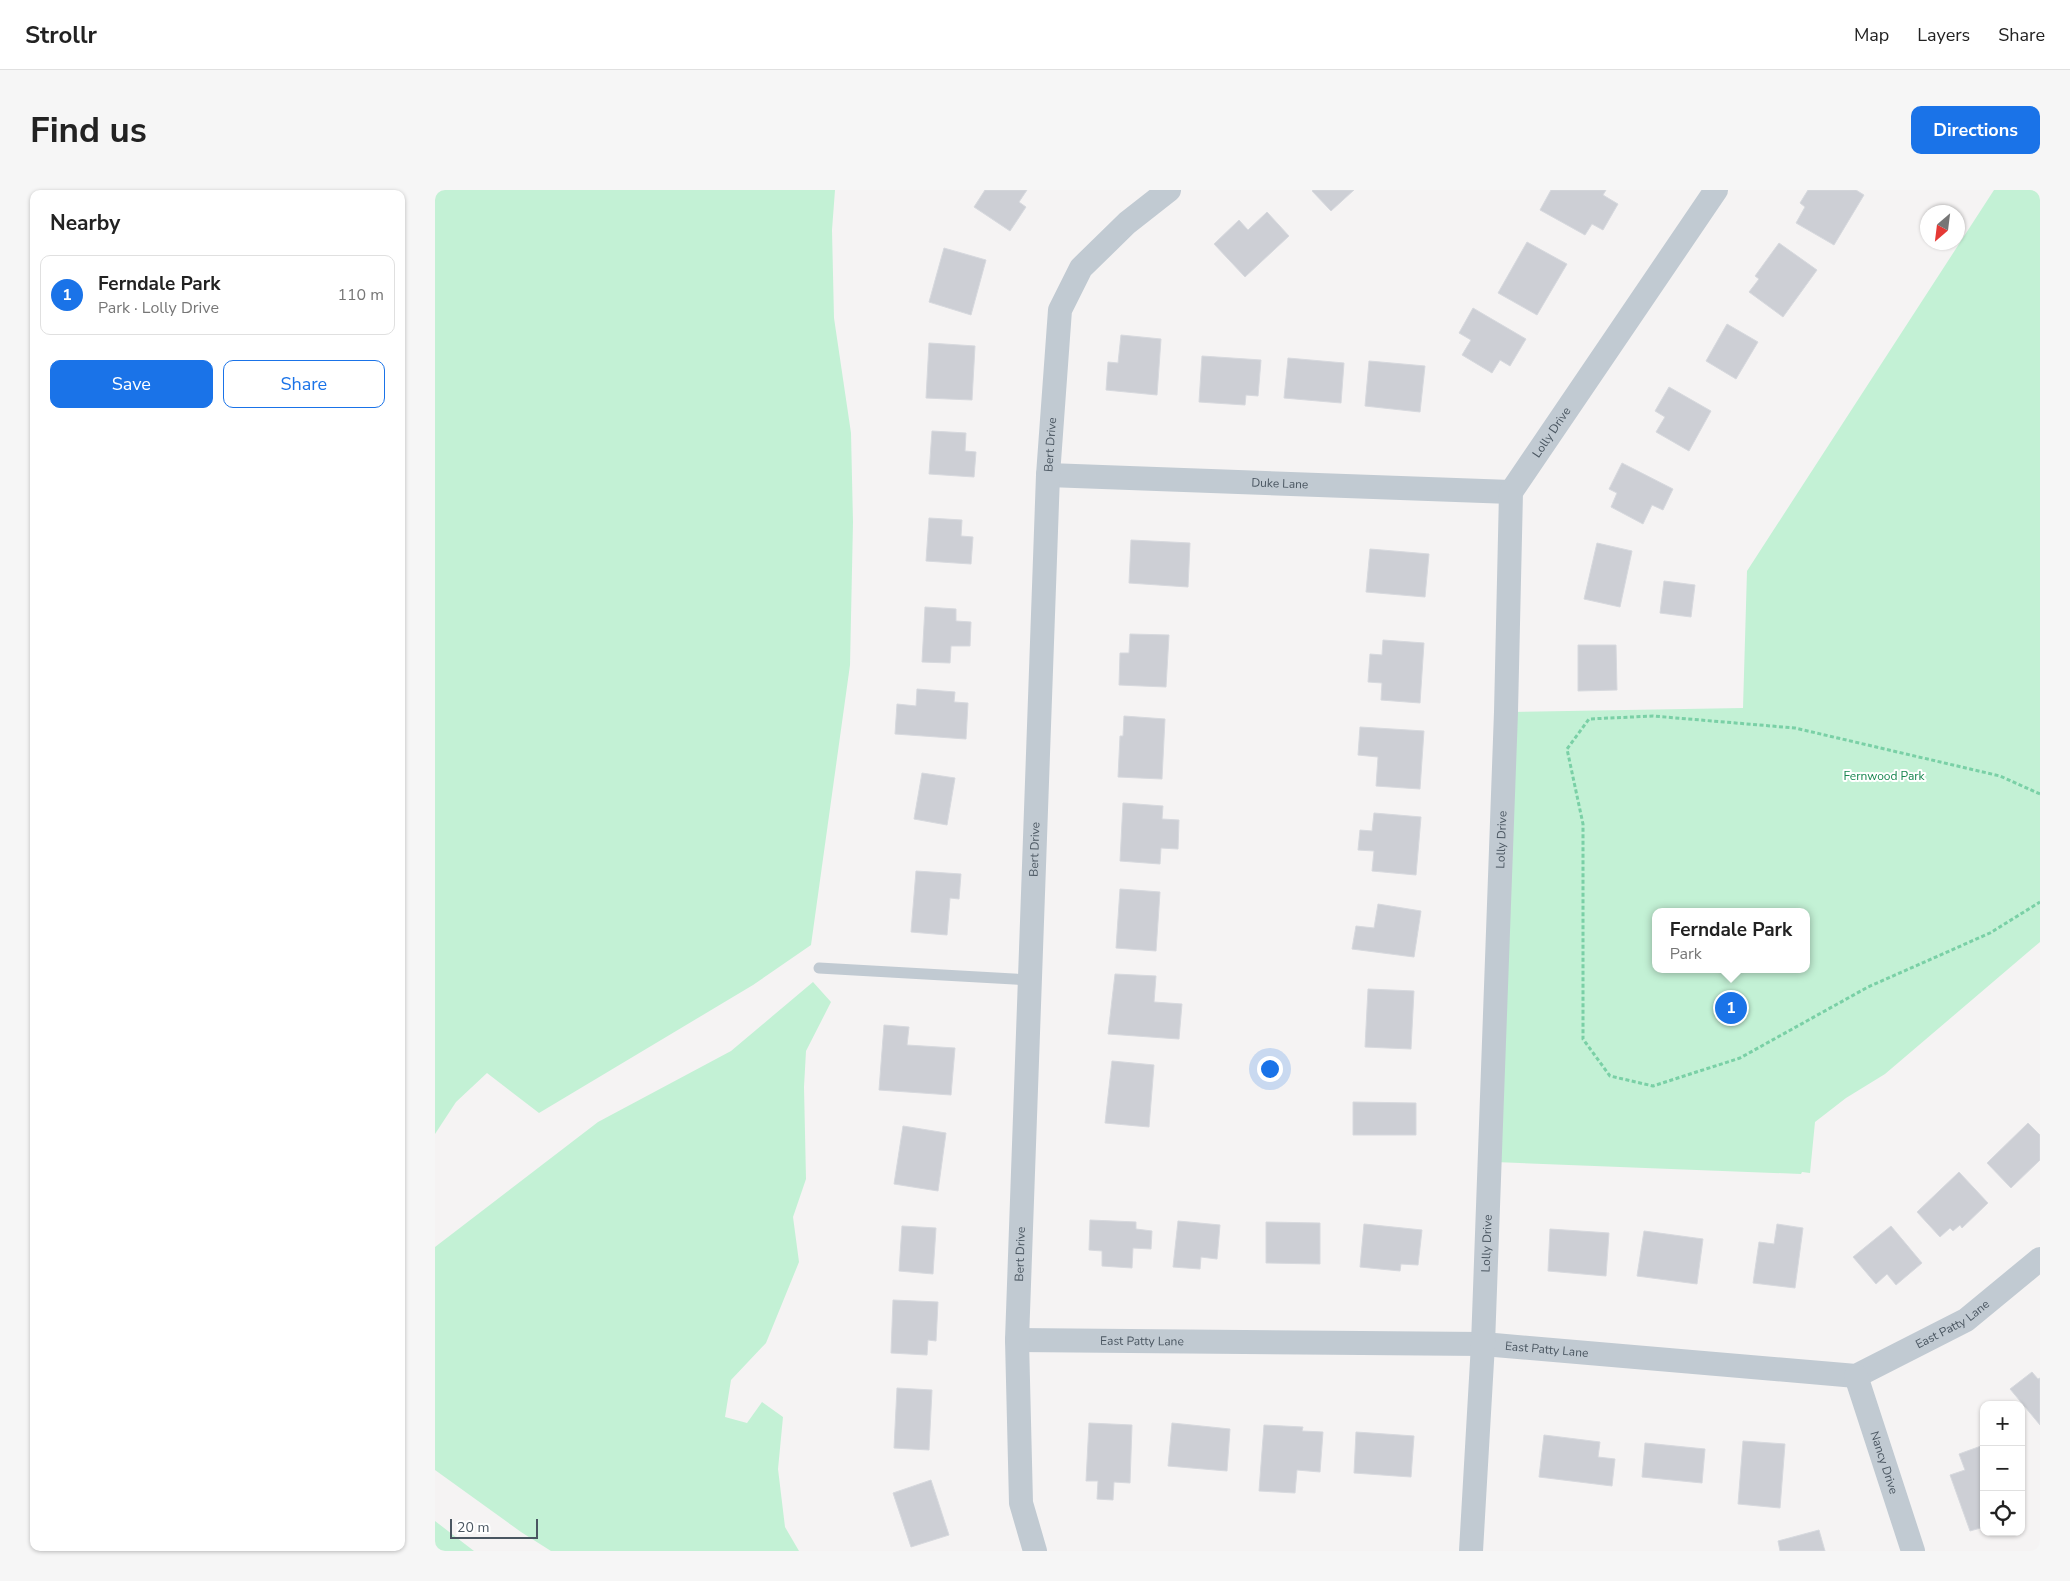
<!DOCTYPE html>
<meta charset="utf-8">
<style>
body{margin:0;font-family:"Nunito Sans",sans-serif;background:#f6f6f6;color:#222}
.controls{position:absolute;right:15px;bottom:15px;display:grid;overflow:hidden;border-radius:10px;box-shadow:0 1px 4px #0004}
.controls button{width:45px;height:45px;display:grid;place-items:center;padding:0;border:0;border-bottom:1px solid #e0e0e0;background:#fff;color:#222;font:25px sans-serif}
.compass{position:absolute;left:1485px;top:15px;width:45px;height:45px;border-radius:50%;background:#fff;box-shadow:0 1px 4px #0004;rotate:208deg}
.scale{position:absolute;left:15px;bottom:12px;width:88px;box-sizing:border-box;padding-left:5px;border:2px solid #4a5661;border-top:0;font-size:14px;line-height:18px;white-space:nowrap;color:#4a5661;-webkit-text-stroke:4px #fff;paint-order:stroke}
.you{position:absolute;left:834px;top:878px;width:18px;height:18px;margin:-12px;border:4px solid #fff;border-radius:50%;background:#1a73e8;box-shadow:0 0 0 8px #1a73e833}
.badge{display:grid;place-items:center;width:32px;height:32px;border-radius:50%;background:#1a73e8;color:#fff;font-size:16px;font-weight:700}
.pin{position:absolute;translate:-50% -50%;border:2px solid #fff;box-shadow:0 1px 5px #0006}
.popup{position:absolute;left:1217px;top:718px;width:158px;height:65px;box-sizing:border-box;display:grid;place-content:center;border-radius:10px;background:#fff;filter:drop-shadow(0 1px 4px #0005);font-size:16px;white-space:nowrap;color:#767676}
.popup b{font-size:19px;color:#222}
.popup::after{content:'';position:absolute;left:50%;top:100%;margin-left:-10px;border:10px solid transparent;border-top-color:#fff}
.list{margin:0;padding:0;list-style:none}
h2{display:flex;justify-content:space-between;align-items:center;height:65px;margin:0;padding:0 20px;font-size:21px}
h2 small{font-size:16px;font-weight:400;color:#767676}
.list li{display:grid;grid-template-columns:32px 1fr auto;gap:15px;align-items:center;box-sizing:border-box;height:80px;margin:0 10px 10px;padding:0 10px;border:1px solid #e0e0e0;border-radius:10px}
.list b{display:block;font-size:19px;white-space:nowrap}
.list p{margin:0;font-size:16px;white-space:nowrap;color:#767676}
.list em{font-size:16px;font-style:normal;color:#767676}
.actions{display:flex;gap:10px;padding:15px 20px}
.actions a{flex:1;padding:11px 0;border:1px solid #1a73e8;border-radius:10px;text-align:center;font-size:18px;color:#1a73e8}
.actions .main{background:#1a73e8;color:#fff}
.icon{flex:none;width:28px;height:28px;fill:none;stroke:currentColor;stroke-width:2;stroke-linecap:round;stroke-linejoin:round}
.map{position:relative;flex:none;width:1605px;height:1361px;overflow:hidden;border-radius:10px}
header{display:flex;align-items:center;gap:30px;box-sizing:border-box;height:70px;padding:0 25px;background:#fff;border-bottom:1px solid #e0e0e0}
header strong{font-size:24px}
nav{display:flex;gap:28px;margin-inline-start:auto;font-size:18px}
.intro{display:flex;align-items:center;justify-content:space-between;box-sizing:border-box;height:120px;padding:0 30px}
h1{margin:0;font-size:35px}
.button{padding:12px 22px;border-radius:10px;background:#1a73e8;color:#fff;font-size:18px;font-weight:700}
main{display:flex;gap:30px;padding:0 30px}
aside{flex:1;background:#fff;border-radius:10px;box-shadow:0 1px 4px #0004}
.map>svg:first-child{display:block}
.green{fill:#c3f1d5;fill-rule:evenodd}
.building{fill:#cdcfd5;stroke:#d7d9de}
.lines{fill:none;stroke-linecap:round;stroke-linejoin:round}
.path{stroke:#7ad0a6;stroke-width:3;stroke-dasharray:4 2.5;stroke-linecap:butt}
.service{stroke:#c1cad2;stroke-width:11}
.minor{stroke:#c1cad2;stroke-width:24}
.labels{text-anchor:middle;stroke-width:4;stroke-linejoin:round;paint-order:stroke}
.street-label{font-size:12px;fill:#4a5661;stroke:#fff}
.park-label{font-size:12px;fill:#17864f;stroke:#fff}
</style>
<header>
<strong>Strollr</strong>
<nav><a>Map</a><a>Layers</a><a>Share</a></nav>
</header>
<div class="intro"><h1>Find us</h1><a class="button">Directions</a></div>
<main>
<aside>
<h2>Nearby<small></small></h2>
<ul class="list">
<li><span class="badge">1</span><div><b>Ferndale Park</b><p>Park · Lolly Drive</p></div><em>110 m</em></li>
</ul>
<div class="actions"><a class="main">Save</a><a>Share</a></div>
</aside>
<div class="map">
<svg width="1605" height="1361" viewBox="0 0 1605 1361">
<rect width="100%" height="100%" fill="#f5f3f3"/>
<path class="green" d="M0,0H400L397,40L399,128L416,243L418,332L415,475L376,755L318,795L104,923L52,883L21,912L0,944Z
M1559,0H1605V752L1450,884L1411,908L1380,932L1375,983L1367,982L1366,984L1060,972L1071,522L1308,518L1312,381ZM1221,722H1371V779H1221Z
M378,792L396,812L371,861L369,897L371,989L358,1027L364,1072L331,1153L296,1190L290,1227L312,1233L327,1212L348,1227L343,1279L350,1337L364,1361H116L86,1342L0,1280V1057L163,932L296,861Z
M0,1331L39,1361H0Z"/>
<path class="building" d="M550,0H592L584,12L591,17L575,41L539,17Z
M878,0H919L896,21L877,1Z
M1116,0H1171L1168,5L1183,14L1168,40L1157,34L1150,45L1105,20Z
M1373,0H1421L1429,5L1399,55L1361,33L1370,17L1365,13Z
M832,22L854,46L810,87L779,54L804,30L813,40Z
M1092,52L1132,74L1102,125L1063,103Z
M1344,53L1382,80L1348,127L1314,102L1324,89L1320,86Z
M509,58L551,70L536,125L494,112Z
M1038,118L1091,149L1075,176L1065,170L1057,183L1027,165L1036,150L1024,143Z
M1292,134L1323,152L1301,189L1271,171Z
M686,145L726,149L722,205L671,200L673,172L683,173Z
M494,153L540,156L537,210L491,208Z
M767,166L826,170L823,206L811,205L810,215L764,212Z
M853,168L909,173L906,213L849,208Z
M934,171L990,176L985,222L930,216Z
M1234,197L1276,221L1254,261L1221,242L1230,227L1220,221Z
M497,241L531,243L530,261L541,262L539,287L494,284Z
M1187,273L1238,299L1228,320L1217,315L1208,334L1176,317L1182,303L1174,299Z
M494,328L527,330L526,346L538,347L536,374L491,371Z
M696,350L755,353L753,397L694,393Z
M1162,353L1197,361L1185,417L1149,409Z
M935,359L994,364L990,407L931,402Z
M1229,391L1260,395L1256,427L1225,423Z
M490,417L521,419V431L536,432L535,456H516L515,473L487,472Z
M695,444L734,445L731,497L684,495L685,463H694Z
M948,450L989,453L985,513L946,510L947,493L933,492L935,464L947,465Z
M1143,455H1181L1182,500L1143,501Z
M482,499L520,502L519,512L533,513L531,549L460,544L462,514L481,516Z
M689,526L730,529L727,589L683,587L685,546H688Z
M925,537L989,541L985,599L941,596L943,567L923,565Z
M487,583L520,588L512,635L479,629Z
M688,613L728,616L727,629L744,630L743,659L726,658L725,674L685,671Z
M939,623L986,627L981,685L937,681L939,661L923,660L925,640L937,641Z
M481,681L526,684L524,709L515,708L512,745L476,742Z
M685,699L725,702L721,761L681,758Z
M943,714L986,721L979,767L917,759L921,736L939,738Z
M680,784L721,786L719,812L747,814L744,849L673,844Z
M933,799L979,801L976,859L930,857Z
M449,835L474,837L472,855L520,858L516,905L444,900Z
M677,871L719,875L714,937L670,933Z
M918,912L981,913V945H918Z
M1593,933L1605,945V970L1576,998L1552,973Z
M468,936L511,943L503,1001L459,994Z
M1524,982L1553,1013L1527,1038L1525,1035L1518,1041L1515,1038L1505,1047L1482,1022Z
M655,1030L701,1032V1039L717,1041L716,1059L698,1058L697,1078L667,1076V1061L654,1060Z
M743,1031L785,1035L782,1069L766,1067L765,1079L738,1077Z
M831,1032L885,1033V1074L831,1073Z
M929,1034L987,1040L983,1075L966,1074L965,1081L925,1077Z
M1342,1034L1368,1038L1360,1098L1318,1093L1324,1052L1339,1054Z
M467,1036L501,1038L498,1084L464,1081Z
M1456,1036L1487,1073L1461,1095L1452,1084L1441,1094L1418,1067Z
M1115,1039L1174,1043L1171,1086L1113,1081Z
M1209,1041L1268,1049L1262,1094L1202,1086Z
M458,1110L503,1112L501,1151L493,1150L492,1165L456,1163Z
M1597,1182L1603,1189L1605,1188V1235L1575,1199Z
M462,1198L497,1200L494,1260L459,1258Z
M654,1233L697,1235L695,1293L679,1292L678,1310L662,1309L663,1291H651Z
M737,1233L795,1239L792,1281L733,1276Z
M829,1235L868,1237L867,1241L888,1242L885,1282L862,1280L860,1303L824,1301Z
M921,1242L979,1246L976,1287L919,1283Z
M1109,1245L1165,1252L1163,1267L1180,1269L1177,1296L1104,1287Z
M1308,1251L1350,1254L1345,1318L1303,1314Z
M1210,1253L1270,1259L1267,1293L1207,1287Z
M1546,1256L1549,1264V1337L1535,1341L1515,1285L1530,1280L1524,1264Z
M496,1290L514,1345L476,1357L458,1303Z
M1384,1340L1390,1361H1345L1343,1351Z"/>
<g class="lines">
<path class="path" d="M1605,604L1565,586L1360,538L1218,526L1154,529L1132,559L1148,634V849L1175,886L1218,896L1305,868L1433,797L1555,743L1605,712"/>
<path class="service" d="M384,778L596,790"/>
<g class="minor">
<path id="s1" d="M613,285L1076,302"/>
<path id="s2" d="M582,1150L1048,1154L1421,1186L1531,1130L1605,1069"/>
<path id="s3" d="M1421,1186L1478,1361"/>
<path id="s4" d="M600,1361L586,1313L582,1150L613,285L625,120L646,78L692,33L734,0"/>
<path id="s5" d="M1036,1361L1048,1154L1071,522L1076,302L1281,0"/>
</g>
</g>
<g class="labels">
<g class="street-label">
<text dy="4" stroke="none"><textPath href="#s5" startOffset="1132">Lolly Drive</textPath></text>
<text dy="4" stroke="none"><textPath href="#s4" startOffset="1109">Bert Drive</textPath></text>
<text dy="4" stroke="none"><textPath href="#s1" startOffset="232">Duke Lane</textPath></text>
<text dy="4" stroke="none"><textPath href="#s5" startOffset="712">Lolly Drive</textPath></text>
<text dy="4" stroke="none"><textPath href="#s4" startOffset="704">Bert Drive</textPath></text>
<text dy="4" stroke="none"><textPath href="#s5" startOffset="308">Lolly Drive</textPath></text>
<text dy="4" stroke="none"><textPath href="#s4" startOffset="299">Bert Drive</textPath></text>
<text dy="4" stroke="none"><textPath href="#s2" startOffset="950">East Patty Lane</textPath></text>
<text dy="4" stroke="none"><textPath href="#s2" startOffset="125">East Patty Lane</textPath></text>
<text dy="4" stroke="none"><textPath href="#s2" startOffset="530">East Patty Lane</textPath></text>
<text dy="4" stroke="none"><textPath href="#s3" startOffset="91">Nancy Drive</textPath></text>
</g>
<g class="park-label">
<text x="1449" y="590">Fernwood Park</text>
</g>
</g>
</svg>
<div class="controls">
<button>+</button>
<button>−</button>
<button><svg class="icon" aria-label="locate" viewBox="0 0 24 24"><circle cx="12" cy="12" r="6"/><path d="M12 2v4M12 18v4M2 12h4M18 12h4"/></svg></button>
</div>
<svg class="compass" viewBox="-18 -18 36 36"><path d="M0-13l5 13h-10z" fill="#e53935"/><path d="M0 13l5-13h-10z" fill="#767676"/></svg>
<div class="scale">20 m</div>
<div class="you"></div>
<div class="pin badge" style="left:1296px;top:818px">1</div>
<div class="popup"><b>Ferndale Park</b>Park</div>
</div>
</main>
